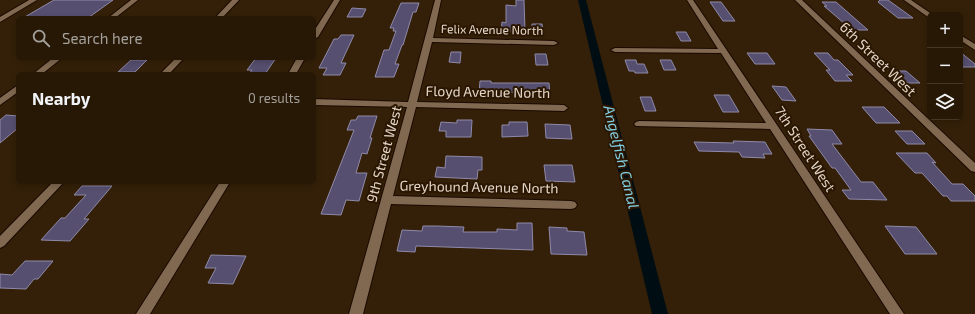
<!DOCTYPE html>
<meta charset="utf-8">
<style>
body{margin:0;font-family:"Exo 2",sans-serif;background:#2f2110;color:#f1f3f6}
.controls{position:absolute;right:12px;top:12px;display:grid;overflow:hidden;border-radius:6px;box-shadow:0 2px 6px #0003}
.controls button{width:36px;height:36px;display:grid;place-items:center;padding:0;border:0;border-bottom:1px solid #433728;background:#271806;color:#f1f3f6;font:20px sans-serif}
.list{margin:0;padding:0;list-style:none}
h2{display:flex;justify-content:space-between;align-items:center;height:52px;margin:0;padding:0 16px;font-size:17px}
h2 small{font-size:13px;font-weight:400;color:#a4a09b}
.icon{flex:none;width:22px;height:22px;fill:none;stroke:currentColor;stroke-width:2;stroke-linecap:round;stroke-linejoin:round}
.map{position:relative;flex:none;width:975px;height:314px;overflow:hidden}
.search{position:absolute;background:#271806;box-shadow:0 2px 6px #0003;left:16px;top:16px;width:300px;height:44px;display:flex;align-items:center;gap:10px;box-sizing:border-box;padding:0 14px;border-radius:6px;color:#a4a09b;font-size:15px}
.panel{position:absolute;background:#271806;box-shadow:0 2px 6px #0003;left:16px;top:72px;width:300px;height:112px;border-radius:6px}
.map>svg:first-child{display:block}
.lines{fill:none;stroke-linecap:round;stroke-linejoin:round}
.canal{fill:#000d12;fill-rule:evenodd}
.building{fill:#564f6f;stroke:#8f8aa9}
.street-casing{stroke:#1b0900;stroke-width:2}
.street{fill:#806950;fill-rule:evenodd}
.labels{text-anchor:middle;stroke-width:4;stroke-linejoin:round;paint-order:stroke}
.far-street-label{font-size:12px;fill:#e4d7c9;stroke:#2a1601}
.street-label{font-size:14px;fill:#e4d7c9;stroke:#2a1601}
.water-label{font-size:15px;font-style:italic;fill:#81cfe3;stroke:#2a1601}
</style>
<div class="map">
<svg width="975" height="314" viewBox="0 0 975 314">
<rect width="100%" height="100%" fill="#342008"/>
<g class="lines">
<path class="canal" d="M578,0H586L668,314H652Z"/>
</g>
<path class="building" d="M54,0H113L88,18H23Z
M516,0H524L525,31H501L502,22L506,23V5L516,6Z
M880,0H888L913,18H898L878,2Z
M710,2H721L735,21H723Z
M822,2H836L868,30H852L824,6H827Z
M401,3H419L416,12H413L403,45H402L395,64H399L394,77H375L384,50H389L396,31H393L394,28H390Z
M352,8L366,9L362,17H347Z
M532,24H542L543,33H532Z
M676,32H686L691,41H681Z
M341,35H354L341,63H346L340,75H323L327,68H319L334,39H338Z
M451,52H461L460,63L449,62Z
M960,52L975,64V67H960Z
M747,53H767L775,64H755Z
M814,53H828L834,60H838L853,75H846L852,81H835L826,70H830Z
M535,54H546L548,65H536Z
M256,58H276L265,74H249L252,70H247Z
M131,60H147L135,72H118Z
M625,60H636L637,64H644L648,73H635L634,71H629Z
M660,60H671L676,70H664Z
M893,71H906L920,83H907Z
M480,81H491V83H549L550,96L539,95V93L491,92V94L479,93Z
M772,86L786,87L796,101L782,100Z
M714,95H729L739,112H723Z
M640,97H651L656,111H645Z
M862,107H884L900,123H876Z
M6,115L18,116V128L0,143V120Z
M358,116H377L370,138H372L367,154L362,153L356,173H367L359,201L346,200L341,215L321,214L354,130H347L351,120H356Z
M457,120H472L471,137H446V131H439L441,122L457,123Z
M509,122H527L528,136L502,137V125H509Z
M545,124L570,125L572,139L546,138Z
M807,129L832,130L842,144H832L861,182H873L887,200L849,199L842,190H851L835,168H832L809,136H811Z
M895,131H912L925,144H907Z
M733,141L765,142L772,154H763L765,158L742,157L739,152L699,151L694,142L734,143Z
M896,153H927L936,163L932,162L952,184H963L975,196V201H951L947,196H943L922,173H915Z
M446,156L482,157V170H478L477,179L435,177L437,167L445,168Z
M544,165H572L575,182L546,181Z
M82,186H112L84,219H89L70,241L41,240L61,218H65L86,195H74Z
M517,223H532L533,250L416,246L415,252L397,251L402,230L422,231L423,226H437L464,227L463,232H497V229L517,230Z
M885,226L916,227L937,254H905Z
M549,227L567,228V231L584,232L587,255L551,254Z
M211,255L246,256L233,284L208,283L216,268H205Z
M25,261H53L38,279H34L26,289L0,288V274L12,275Z"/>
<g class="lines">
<g class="street-casing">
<path id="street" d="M29,0H37L0,22V17Z
M131,0H138L115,18H108Z
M232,0H239L222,18H215Z
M334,0H340L318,37L314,39V31Z
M435,0H441L433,38L554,41L558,43L554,45L432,42L417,102L564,105L568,108L564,111L416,107L393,196L571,201L575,202L577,205L575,208L571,209L391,204L363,314H349L407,107L314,105V99L408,102Z
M687,0H693L904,314H890L770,129L636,126L634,124L636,122L639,121L766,123L721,53L615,52L611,50L615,48L718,49Z
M795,0H802L975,163V172L971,171Z
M904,0H911L933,15H930V18L928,17Z
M960,35L975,44V50L960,40Z
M53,58H62L42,74H33Z
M176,58H184L169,74H160Z
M297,58H305L296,74H288Z
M18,85V92L0,105V98Z
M53,182H64L4,246L0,248V236Z
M220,182H230L150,314H136Z"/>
</g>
<use href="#street" class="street"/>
</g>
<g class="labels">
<g class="far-street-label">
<text transform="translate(492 30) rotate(1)" y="4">Felix Avenue North</text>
</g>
<g class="street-label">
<text transform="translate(878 59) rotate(44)" y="5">6th Street West</text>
<text transform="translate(488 92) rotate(1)" y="5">Floyd Avenue North</text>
<text transform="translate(805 149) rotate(57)" y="5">7th Street West</text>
<text transform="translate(384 154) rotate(-75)" y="5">9th Street West</text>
<text transform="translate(479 187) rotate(1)" y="5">Greyhound Avenue North</text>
</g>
<g class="water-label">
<text transform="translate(621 157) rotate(76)" y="5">Angelfish Canal</text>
</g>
</g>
</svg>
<div class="controls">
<button>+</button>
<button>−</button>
<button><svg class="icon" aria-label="layers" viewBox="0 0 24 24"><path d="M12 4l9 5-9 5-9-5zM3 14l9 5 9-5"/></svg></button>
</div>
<div class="search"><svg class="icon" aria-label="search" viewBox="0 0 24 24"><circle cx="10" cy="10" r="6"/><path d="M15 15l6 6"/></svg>Search here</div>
<section class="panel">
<h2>Nearby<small>0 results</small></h2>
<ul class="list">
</ul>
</section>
</div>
